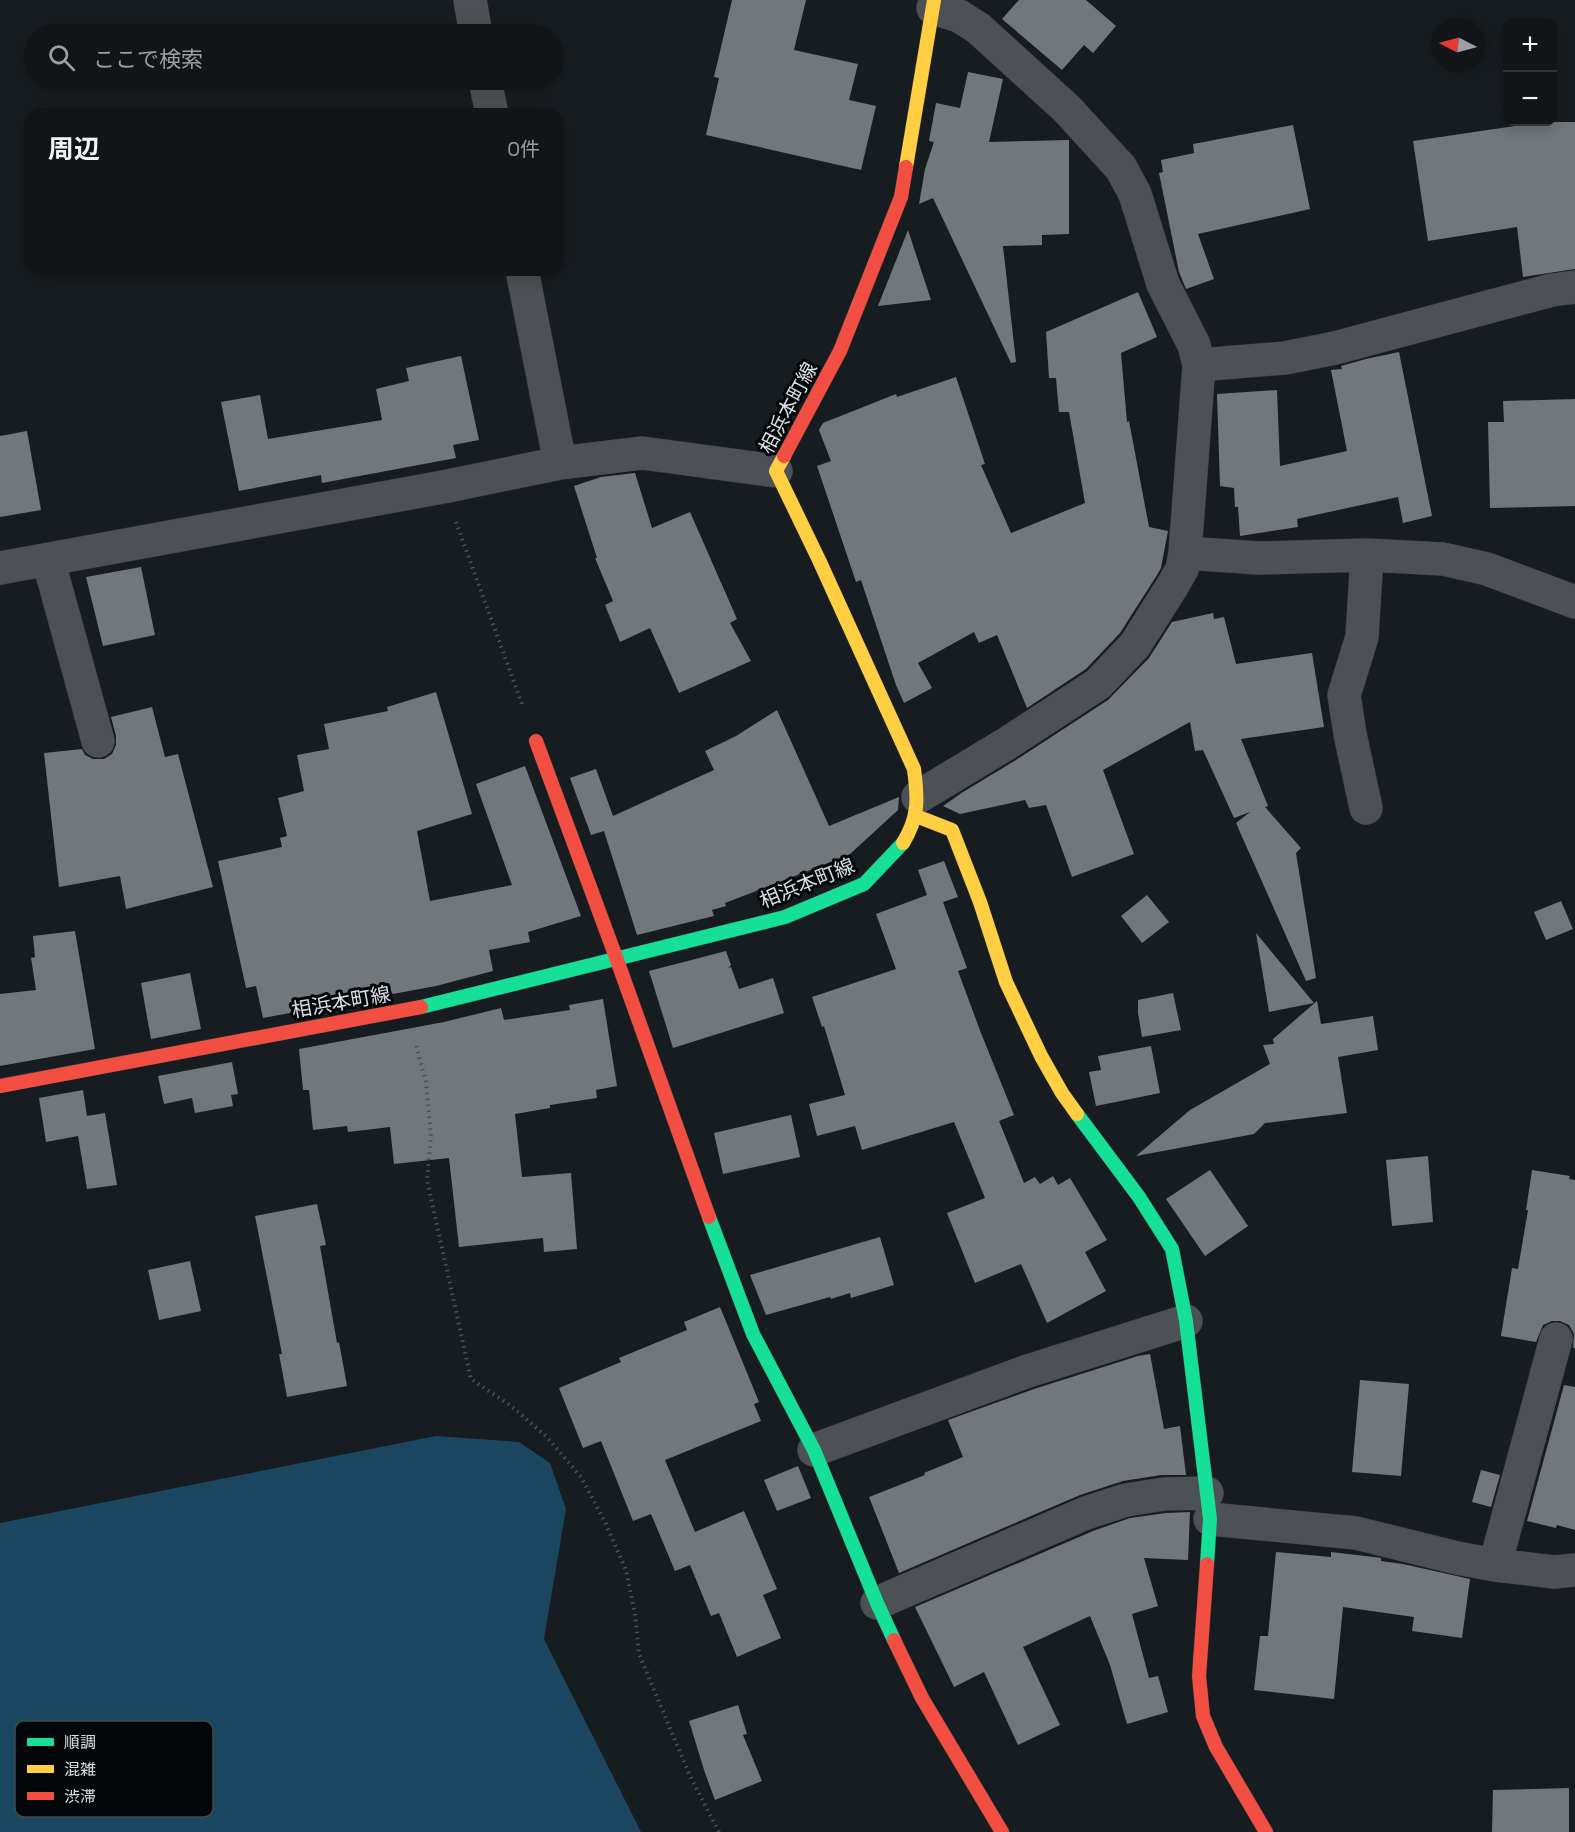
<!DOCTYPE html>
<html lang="ja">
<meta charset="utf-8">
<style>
body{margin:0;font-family:"Space Grotesk","Noto Sans JP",sans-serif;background:#1a1e21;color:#f1f3f6}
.controls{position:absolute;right:18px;top:18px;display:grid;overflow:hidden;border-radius:12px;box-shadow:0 3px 15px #0003}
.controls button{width:54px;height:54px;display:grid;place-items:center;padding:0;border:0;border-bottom:2px solid #303437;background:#111518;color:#f1f3f6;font:30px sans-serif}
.compass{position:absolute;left:1431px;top:18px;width:54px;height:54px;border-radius:50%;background:#111518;box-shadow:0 3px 15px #0003;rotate:276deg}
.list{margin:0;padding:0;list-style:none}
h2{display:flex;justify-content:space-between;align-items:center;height:78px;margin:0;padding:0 24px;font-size:26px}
h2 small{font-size:20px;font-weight:400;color:#9c9fa2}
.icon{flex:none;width:33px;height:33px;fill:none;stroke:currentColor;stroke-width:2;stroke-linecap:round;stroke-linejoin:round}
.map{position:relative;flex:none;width:1575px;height:1832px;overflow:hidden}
.search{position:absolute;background:#111518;box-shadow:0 3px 15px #0003;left:24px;top:24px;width:540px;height:66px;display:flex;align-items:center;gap:15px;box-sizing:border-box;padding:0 21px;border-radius:33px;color:#9c9fa2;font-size:22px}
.panel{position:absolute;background:#111518;box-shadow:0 3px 15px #0003;left:24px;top:108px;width:540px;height:168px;border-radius:18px}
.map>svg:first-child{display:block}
.forest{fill:#1a465f}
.building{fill:#72777b}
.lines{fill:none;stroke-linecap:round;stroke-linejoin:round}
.street-casing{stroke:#333539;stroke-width:34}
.fast-casing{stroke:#333539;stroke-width:15}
.slow-casing{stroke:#333539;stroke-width:15}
.jam-casing{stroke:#333539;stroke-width:15}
.path{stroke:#4e5254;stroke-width:4;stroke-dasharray:1.5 4.5;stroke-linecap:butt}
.street{stroke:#4d5155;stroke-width:33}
.fast{stroke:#16e098;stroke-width:14}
.slow{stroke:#ffcf43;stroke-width:14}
.jam{stroke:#f24e42;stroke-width:14}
.labels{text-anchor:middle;stroke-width:6;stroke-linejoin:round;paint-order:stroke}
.street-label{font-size:20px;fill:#dae0e5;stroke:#04070a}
.key{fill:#04070a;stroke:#44484c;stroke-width:1.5}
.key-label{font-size:16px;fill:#dae0e5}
</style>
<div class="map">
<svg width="1575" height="1832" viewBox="0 0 1575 1832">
<rect width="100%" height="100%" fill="#171c20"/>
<path class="forest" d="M436,1436L519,1442L550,1463L566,1509L544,1639L641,1832H0V1523Z"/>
<path class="building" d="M732,0H806L794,50L858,64L849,100L876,106L861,170L706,135L719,78L714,77Z
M1019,0H1086L1116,26L1093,53L1084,45L1062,70L1002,19Z
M968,72L1003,79L989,142L1069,140V234L1042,235V245L1003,246L1016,362L1011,363L933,198L919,204L925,169L934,142L929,141L936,103L960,108Z
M1515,122H1575V269L1523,277L1517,227L1428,241L1413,141L1515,126Z
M1293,125L1310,209L1198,234L1214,279L1186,289L1179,272L1159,173L1163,172L1161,160L1194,153L1193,144Z
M908,230L931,300L878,306Z
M1138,292L1157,337L1121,353L1127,422L1129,421L1149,527L1168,531L1161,568L1157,575L1120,633L1086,669L1027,708L997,635L979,643L974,632L918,663L932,688L904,703L896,685L861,580L856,582L817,466L831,461L819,430L823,423L896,394L897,397L956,377L985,464L981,465L1011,533L1085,503L1069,412H1059L1056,378H1049L1046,332Z
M1399,352L1432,516L1403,523L1398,497L1297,519L1298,527L1240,536L1238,507H1235L1234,488L1220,486L1217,394L1277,390L1280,466L1347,451L1331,370L1342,369L1341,366L1366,359Z
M461,356L479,440L453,445L456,458L322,483L321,475L239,491L221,402L260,395L268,439L382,420L376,389L409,381L406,368Z
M1575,399V506L1490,508L1488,422H1504L1503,401Z
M27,431L41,510L0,517V436Z
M635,473L652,528L690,512L737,619L730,623L751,661L679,693L650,628L620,642L605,605L613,601L595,558H597L574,486L601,477Z
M141,567L155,635L103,646L86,577Z
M1213,613L1214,619L1224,617L1236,664L1312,653L1324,727L1241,739L1268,806L1265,807L1301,848L1296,853L1316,978L1306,981L1236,823L1250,812L1234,818L1203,750L1195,751L1190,722L1103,770L1134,854L1072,877L1046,805L1029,808L1025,800L960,814L943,806L963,792L1016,760L1108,700L1149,658L1172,622Z
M436,692L472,814L417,831L430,901L512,885L476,784L525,766L581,916L528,932L530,942L489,950L493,971L436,986L263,1018L256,986L246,988L218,861L282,847L280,838L287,836L278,798L304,791L297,755L329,749L324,724L388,711L387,707Z
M152,707L165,757L178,754L213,887L126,909L120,876L59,887L44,753L82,749L85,755L93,759H104L112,754L116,745V736L111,717Z
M777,710L829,826L899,797L898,810L849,855L725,903L726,906L712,910L714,916L637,935L604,831L591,835L570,778L596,769L613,816L714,770L705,751L736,736Z
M944,861L958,897L943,902L967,968L958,971L981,1033L1014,1115L999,1121L1024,1183L1035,1177L1040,1184L1053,1176L1058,1185L1070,1178L1107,1240L1085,1252L1106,1291L1047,1323L1021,1264L975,1283L947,1213L985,1198L954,1122L862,1150L855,1126L817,1136L809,1104L845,1095L824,1026L822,1027L812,997L896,969L876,914L927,895L918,870Z
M1147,895L1169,922L1142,943L1121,916Z
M1561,901L1573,929L1546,940L1534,912Z
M75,931L95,1049L0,1066V994L36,990L31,958L35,957L33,936Z
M1256,933L1314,1003L1269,1012Z
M726,951L731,965L728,968L731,967L739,989L773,978L784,1013L673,1048L649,971Z
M190,973L201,1029L151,1039L141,983Z
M1173,993L1181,1030L1142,1037L1138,1013V1000Z
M603,999L617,1086L596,1090L597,1098L550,1105V1108L515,1114L522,1177L571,1173L577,1249L544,1252L543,1238L459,1247L449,1158L394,1164L390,1127L348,1132L347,1126L313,1130L309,1090H303L299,1049L444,1022L501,1008L504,1020L570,1010L569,1005Z
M1317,1001L1321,1024L1373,1016L1378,1050L1338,1057L1347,1113L1265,1123L1254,1134L1136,1156L1190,1110L1270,1064L1263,1045L1274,1044L1273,1039Z
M1151,1046L1160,1093L1096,1106L1089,1072L1101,1070L1098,1056Z
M232,1062L238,1094L231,1095L233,1106L195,1113L192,1098L164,1104L158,1076Z
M83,1090L87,1116L105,1113L117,1185L87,1189L78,1136L46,1142L39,1098Z
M791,1115L800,1157L723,1174L714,1133Z
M1428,1156L1433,1222L1392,1226L1386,1160Z
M1210,1170L1248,1226L1205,1256L1166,1199Z
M1532,1170L1570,1176L1569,1179L1575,1180V1348H1573L1574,1334L1569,1325L1560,1321H1552L1543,1325L1536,1342L1501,1336L1512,1268L1518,1269L1528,1210H1526Z
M317,1204L326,1245L320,1246L337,1343L339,1342L347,1386L287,1397L279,1354H282L255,1216Z
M880,1237L894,1285L851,1298L850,1293L831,1299L830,1297L766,1315L750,1275Z
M190,1261L201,1311L159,1320L148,1270Z
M720,1307L759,1402L754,1404L761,1421L665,1460L695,1532L744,1511L777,1589L763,1595L781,1638L737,1657L719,1613L711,1616L690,1565L675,1571L651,1514L633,1521L601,1441L583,1448L559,1388L621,1362L619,1358L687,1330L684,1322Z
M1150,1354L1164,1429L1180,1426L1186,1475H1161L1123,1481L1080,1495L899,1573L869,1497L925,1475L924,1473L963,1457L948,1420L1034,1389L1138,1356Z
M1360,1380L1409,1384L1401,1476L1352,1472Z
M1564,1385L1575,1387V1530L1557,1525L1556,1528L1527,1521Z
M798,1466L811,1498L777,1511L764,1480Z
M1481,1470L1500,1475L1491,1507L1472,1502Z
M1190,1512L1188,1560L1144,1558L1158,1606L1132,1614L1149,1678L1158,1676L1168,1712L1127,1724L1110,1665L1090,1616L1023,1647L1060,1725L1018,1745L984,1672L954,1687L915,1607L1093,1531L1130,1518L1166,1513Z
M1276,1552L1331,1557V1552L1374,1557L1381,1558V1561L1403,1564L1470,1579L1462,1638L1412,1631L1414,1617L1343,1607L1334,1699L1254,1690L1260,1636H1268Z
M738,1705L747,1734L743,1735L762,1781L715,1800L705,1773L689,1721Z
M1569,1788V1832H1492L1493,1790Z"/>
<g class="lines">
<g class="street-casing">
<path id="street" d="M470,0L476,34
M485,80L492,114
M522,270L560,463
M1199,365L1285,358L1335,348L1552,290L1575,287
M1185,553L1259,558L1367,555L1443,559L1487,569L1575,602
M48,559L98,741
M0,568L443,487L560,463L642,453L776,471
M918,797L1006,744L1098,684L1135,645L1173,585L1182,569L1185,553L1199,365L1194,345L1163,284L1135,194L1121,168L1067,109L978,28L959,16L933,8
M1366,808L1350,734L1344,695L1362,637L1367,555
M814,1450L1028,1371L1186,1321
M1210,1519L1356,1533L1457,1558L1495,1565L1554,1572L1575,1570
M1495,1565L1556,1339
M877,1603L1086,1513L1126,1500L1164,1494L1207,1493"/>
</g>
<g class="fast-casing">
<path id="fast" d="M421,1007L785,917L864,884L903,843
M1077,1114L1139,1197L1172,1249L1186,1321L1210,1519L1207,1564
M709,1217L753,1334L814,1450L877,1603L894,1640"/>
</g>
<g class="slow-casing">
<path id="slow" d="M906,167L934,0
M784,456L776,471L819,560L914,769C918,799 919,817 903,843
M916,816L952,830L980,902L1006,982L1041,1056L1062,1093L1077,1114"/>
</g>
<g class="jam-casing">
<path id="jam" d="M784,456L840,351L901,197L906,167
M536,741L617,960L709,1217
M0,1086L421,1007
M1207,1564L1199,1676L1203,1716L1216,1747L1266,1832
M894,1640L922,1698L1002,1832"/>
</g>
<path class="path" d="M456,522L523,707
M416,1046L426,1082L431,1136L427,1180L471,1379L511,1406L547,1437L581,1477L606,1524L626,1570L635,1614L639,1654L690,1776L719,1832"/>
<use href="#street" class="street"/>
<use href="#fast" class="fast"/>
<use href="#slow" class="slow"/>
<use href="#jam" class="jam"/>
</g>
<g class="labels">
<g class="street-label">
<text transform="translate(788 408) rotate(-62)" y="7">相浜本町線</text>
<text transform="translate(807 883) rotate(-22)" y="7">相浜本町線</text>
<text transform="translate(341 1002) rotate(-10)" y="7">相浜本町線</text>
</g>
</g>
<rect x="15" y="1721" width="198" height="96" rx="9" class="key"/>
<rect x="27" y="1738" width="27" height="8" fill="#16e098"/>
<rect x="27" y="1765" width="27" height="8" fill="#ffcf43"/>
<rect x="27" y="1792" width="27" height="8" fill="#f24e42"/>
<g class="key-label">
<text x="64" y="1748">順調</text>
<text x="64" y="1775">混雑</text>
<text x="64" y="1802">渋滞</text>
</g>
</svg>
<div class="controls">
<button>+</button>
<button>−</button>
</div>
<svg class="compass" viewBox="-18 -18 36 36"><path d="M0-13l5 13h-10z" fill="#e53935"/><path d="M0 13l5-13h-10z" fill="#9c9fa2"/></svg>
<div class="search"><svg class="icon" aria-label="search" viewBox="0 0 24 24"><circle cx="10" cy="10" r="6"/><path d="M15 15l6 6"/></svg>ここで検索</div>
<section class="panel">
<h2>周辺<small>0件</small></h2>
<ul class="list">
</ul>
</section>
</div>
